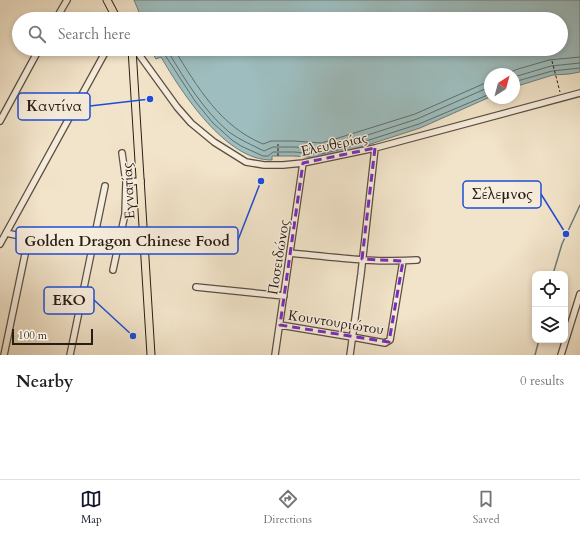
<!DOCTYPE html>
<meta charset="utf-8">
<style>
body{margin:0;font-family:Cardo,serif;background:#f6f6f6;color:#202124}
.controls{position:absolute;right:12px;bottom:12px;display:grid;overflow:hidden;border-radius:8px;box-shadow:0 2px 6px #0003}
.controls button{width:36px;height:36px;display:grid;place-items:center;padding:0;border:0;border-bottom:1px solid #e0e0e0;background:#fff;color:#202124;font:20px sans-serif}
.compass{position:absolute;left:484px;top:68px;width:36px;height:36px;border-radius:50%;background:#fff;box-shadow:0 2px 6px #0003;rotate:36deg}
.scale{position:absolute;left:12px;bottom:10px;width:81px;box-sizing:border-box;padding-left:4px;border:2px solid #281d15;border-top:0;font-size:11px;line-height:14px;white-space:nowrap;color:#281d15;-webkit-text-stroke:3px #f7eddd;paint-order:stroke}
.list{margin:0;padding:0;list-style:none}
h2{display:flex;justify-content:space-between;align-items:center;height:52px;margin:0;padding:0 16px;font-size:17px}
h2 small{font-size:13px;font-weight:400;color:#757577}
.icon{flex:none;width:22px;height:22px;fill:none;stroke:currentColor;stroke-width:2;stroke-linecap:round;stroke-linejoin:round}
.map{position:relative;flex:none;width:580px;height:355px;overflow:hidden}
.search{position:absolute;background:#fff;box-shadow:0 2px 6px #0003;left:12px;right:12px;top:12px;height:44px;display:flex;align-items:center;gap:10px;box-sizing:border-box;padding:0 14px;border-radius:22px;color:#757577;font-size:15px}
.sheet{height:124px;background:#fff}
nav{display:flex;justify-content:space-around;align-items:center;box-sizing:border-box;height:56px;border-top:1px solid #e0e0e0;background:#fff;font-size:11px;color:#757577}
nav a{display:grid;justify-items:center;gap:2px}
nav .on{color:#111827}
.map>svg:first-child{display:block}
.water{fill:#9dbdbe;stroke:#6e7d7a}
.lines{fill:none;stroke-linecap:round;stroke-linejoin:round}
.shore{stroke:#626d6a;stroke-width:1}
.stream{stroke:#6e7d7a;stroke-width:1.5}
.minor-casing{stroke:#5a4f42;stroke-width:8}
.major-casing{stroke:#281d15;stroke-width:9}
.path{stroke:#281d15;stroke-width:1;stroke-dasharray:3 2;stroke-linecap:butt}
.minor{stroke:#f7eddd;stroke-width:5.5}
.major{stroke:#f2e4ca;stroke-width:7}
.marked{fill:none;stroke:#7b2cbf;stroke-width:3;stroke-dasharray:8 5;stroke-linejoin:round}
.labels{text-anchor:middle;stroke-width:3;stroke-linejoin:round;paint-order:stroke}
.street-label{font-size:14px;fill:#281d15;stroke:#f7eddd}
.leader{fill:none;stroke:#1d4ed8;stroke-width:1.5}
.callout-dot{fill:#1d4ed8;stroke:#f7eddd;stroke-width:1.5}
.callout{fill:#f7eddd;stroke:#1d4ed8;stroke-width:1.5}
.callout-label{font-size:15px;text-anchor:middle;font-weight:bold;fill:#281d15}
</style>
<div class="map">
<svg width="580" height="355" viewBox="0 0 580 355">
<rect width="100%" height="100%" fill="#f2e4ca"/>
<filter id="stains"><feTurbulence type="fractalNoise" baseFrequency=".005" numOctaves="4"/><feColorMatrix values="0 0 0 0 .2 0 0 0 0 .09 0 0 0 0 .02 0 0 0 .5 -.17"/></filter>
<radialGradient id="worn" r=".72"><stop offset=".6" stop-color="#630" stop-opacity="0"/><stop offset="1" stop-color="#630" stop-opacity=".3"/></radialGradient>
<path class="water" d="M134,0H580V72L569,74L553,75L514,87V74H490V97L420,128L340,154L321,158L294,156H272V160C226,161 182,93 161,57L156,59L150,49H561V19H137L135,14L139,12Z"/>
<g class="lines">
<path class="shore" d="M154,49L157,53H162L165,55L195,101L213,123L232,140L241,146L263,156H268L273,152H294L321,154L338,150L419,124L490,94
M165,49L169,53C185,80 204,111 229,132C240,140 252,145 264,151L273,147H294L321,149L337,145L417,119L485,89H490
M174,49C198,88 220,126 263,144L271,141H294L321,143L335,139L415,114L483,84L490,83
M506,74L518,69L549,60L580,57
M514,77L551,66L580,63
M514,82L552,71L580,68"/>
<path class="stream" d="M553,274L562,244L580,205
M535,355L539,340"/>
<g class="minor-casing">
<path id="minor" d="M56,19L67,0
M135,49L177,107L191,123L214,142L246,162L264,165H283L303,163L375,148L580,93
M0,121L39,49
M126,182L141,181
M0,244L107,49
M290,253C332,257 375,263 417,260
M113,270L125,214L126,182L122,153
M196,287L284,296
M280,325L352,337L385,343L390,340L403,261
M4,355L28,240L25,237L6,233
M70,355L105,186
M275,355L303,163
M350,355L361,274L375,148
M561,355L580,294"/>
</g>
<g class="major-casing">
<path id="major" d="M107,0L117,19
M132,49L151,355"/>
</g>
<path class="path" d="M552,61L560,92
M278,156V144"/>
<use href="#minor" class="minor"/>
<use href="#major" class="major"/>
</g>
<path class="marked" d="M375,148L362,259L403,261L389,342L280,325L303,163Z"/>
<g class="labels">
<g class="street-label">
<text transform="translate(334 144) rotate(-12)" y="5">Ελευθερίας</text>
<text transform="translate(128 191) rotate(-93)" y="5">Εγνατίας</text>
<text transform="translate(278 257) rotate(-81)" y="5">Ποσειδώνος</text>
<text transform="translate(336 322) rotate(9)" y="5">Κουντουριώτου</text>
</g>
</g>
<path class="leader" d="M150 99L90 106M566 234L541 194M261 181L238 240M133 336L94 300"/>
<g class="callout-dot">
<circle cx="150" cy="99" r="4"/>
<circle cx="566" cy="234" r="4"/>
<circle cx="261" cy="181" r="4"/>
<circle cx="133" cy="336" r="4"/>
</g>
<g class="callout">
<rect x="18" y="93" width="72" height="27" rx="4"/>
<rect x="463" y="181" width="78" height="27" rx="4"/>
<rect x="16" y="227" width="222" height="27" rx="4"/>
<rect x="44" y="287" width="50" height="27" rx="4"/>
</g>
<g class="callout-label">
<text x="54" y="111">Καντίνα</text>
<text x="502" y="199">Σέλεμνος</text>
<text x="127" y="246">Golden Dragon Chinese Food</text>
<text x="69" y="305">EKO</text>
</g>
<rect width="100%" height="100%" filter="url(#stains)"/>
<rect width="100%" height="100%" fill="url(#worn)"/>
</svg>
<div class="controls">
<button><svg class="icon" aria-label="locate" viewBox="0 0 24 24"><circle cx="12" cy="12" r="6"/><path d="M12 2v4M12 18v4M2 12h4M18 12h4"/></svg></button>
<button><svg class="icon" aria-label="layers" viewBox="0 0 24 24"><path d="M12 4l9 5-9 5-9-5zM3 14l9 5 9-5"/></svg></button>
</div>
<svg class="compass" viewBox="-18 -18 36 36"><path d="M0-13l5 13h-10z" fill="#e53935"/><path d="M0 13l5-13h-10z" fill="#757577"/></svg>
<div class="scale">100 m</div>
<div class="search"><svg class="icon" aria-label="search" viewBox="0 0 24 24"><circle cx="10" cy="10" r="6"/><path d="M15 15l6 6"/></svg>Search here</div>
</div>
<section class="sheet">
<h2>Nearby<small>0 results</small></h2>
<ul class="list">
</ul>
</section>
<nav>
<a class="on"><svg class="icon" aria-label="map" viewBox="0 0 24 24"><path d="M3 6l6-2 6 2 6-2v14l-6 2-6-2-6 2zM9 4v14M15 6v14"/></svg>Map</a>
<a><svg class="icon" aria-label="directions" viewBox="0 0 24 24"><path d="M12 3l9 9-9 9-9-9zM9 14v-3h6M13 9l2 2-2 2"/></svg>Directions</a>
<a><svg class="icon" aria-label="saved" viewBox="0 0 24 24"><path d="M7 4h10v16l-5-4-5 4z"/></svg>Saved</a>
</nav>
